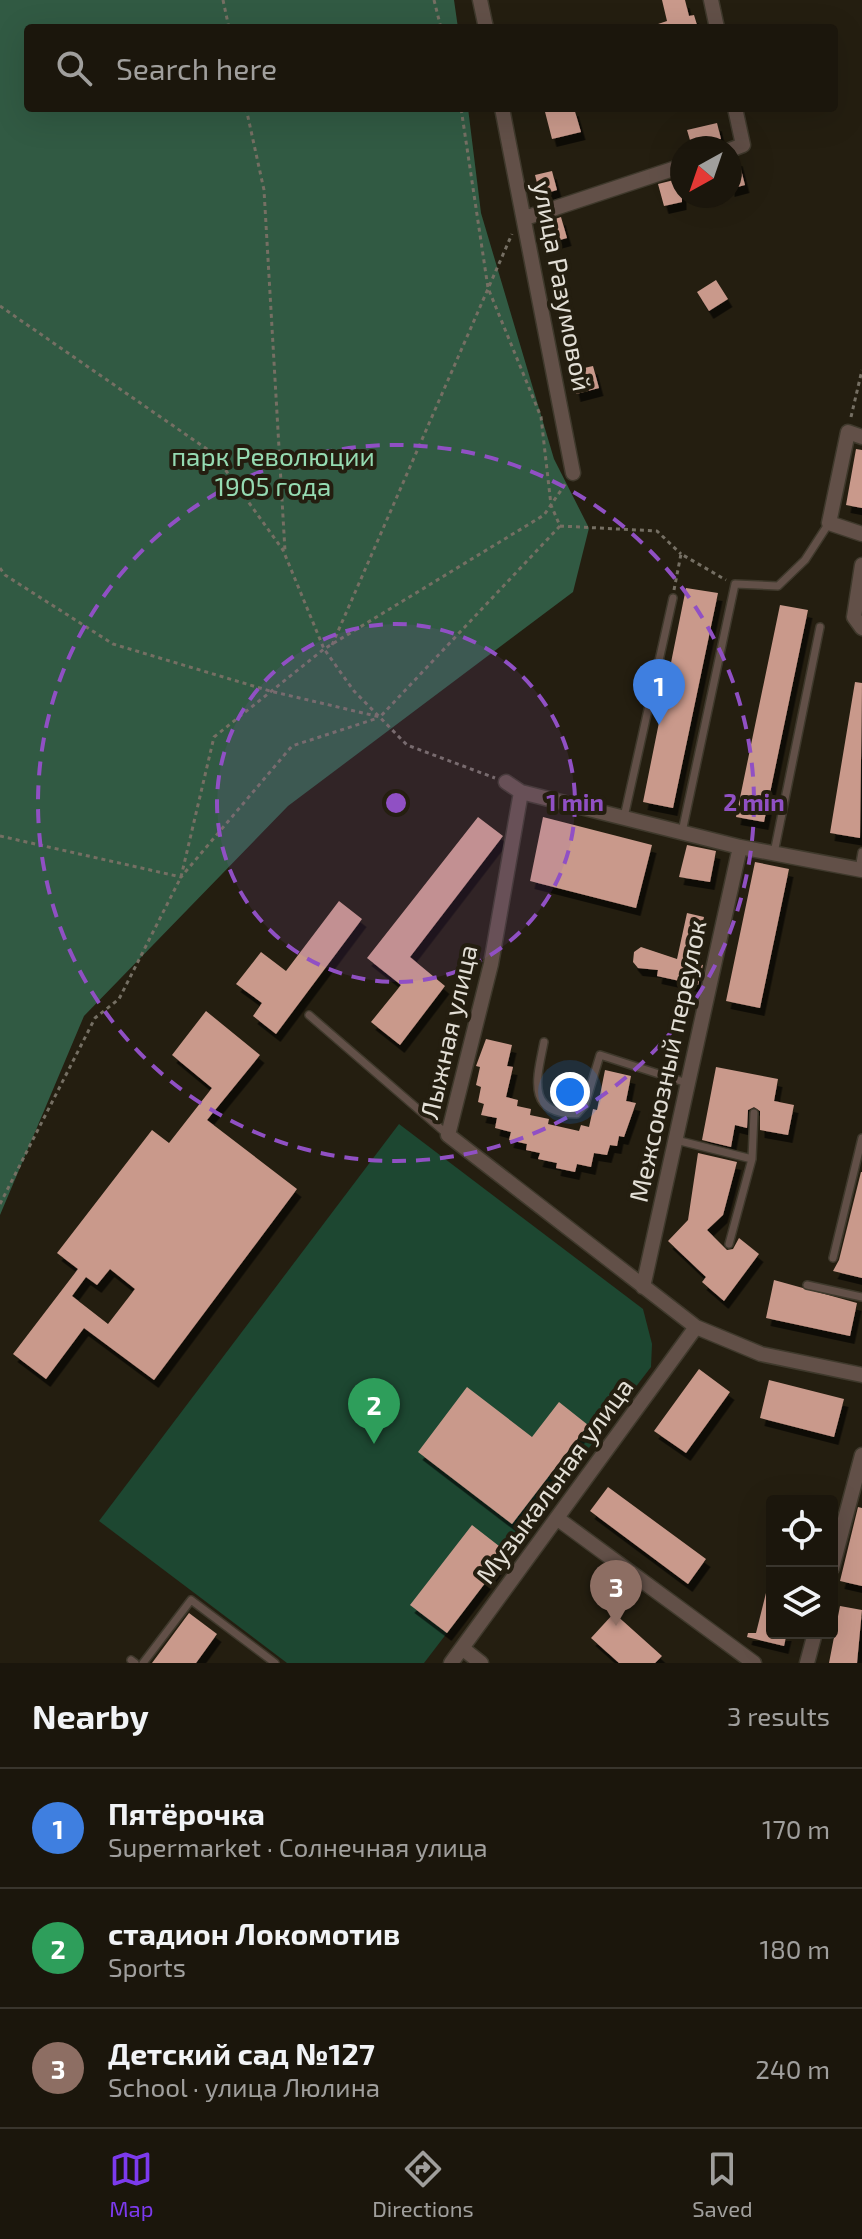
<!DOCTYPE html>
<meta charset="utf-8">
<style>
body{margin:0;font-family:"Exo 2",sans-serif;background:#28231a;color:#f1f3f6}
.controls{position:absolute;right:24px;bottom:24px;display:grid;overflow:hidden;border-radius:8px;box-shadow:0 8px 32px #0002}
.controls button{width:72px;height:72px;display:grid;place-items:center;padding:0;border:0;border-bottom:2px solid #39352d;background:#1b160c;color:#f1f3f6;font:40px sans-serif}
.compass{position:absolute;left:670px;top:136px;width:72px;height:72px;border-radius:50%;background:#1b160c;box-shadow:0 8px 32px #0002;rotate:220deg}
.you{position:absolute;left:570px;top:1092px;width:28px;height:28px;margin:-20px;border:6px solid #fff;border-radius:50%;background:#1a73e8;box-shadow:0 0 0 12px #1a73e833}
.badge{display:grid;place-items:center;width:52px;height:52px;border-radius:50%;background:#7c3aed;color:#fff;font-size:26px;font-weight:700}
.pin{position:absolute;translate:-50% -66px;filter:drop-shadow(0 2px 4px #0008)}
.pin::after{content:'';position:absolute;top:42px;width:28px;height:24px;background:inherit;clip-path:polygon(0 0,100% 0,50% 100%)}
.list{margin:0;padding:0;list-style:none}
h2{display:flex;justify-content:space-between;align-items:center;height:104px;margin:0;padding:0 32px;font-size:34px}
h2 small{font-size:26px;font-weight:400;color:#a09f9d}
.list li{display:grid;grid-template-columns:52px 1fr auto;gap:24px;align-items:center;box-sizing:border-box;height:120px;padding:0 32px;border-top:2px solid #39352d}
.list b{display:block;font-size:30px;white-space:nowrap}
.list p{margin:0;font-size:26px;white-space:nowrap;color:#a09f9d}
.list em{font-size:26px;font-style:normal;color:#a09f9d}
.icon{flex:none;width:44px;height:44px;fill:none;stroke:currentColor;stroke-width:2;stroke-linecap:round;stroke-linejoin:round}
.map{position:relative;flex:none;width:862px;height:1663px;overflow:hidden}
.search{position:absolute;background:#1b160c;box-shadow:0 8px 32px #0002;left:24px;right:24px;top:24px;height:88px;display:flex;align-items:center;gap:20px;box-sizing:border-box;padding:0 28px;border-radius:8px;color:#a09f9d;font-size:30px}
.sheet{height:464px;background:#1b160c}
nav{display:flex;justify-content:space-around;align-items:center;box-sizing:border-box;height:112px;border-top:2px solid #39352d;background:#1b160c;font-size:22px;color:#a09f9d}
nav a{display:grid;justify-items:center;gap:4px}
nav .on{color:#7c3aed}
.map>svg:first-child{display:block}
.green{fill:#1d4731}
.forest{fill:#315a43}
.building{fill:#c9998b;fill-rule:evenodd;filter:url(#shadow)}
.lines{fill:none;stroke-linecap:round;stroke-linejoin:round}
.lane-casing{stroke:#3f392c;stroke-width:10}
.street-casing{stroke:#3f392c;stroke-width:17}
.path{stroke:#756f63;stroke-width:3;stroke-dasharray:4 4;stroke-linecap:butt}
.lane{stroke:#625048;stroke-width:7}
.street{stroke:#625048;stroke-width:14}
.ring{fill:none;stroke:#9050c4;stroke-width:4;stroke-dasharray:14 10}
.labels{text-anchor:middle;stroke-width:8;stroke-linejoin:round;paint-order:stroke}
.street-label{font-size:26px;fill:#e3dfd6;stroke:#241e10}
.park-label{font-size:26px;fill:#95dbb2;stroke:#241e10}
.centre{fill:#9050c4;stroke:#241e10;stroke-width:4}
.ring-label{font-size:24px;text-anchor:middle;font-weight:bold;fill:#9050c4;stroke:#241e10;stroke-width:8;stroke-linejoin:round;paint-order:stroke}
</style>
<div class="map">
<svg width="862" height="1663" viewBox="0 0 862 1663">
<defs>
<filter id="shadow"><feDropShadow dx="4.5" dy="8" stdDeviation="0" flood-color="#0009"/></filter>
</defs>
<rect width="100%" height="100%" fill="#241e10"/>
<path class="green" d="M399,1124L643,1309L652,1344L651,1367L424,1663H287L99,1521Z"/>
<path class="forest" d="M0,0H454L458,28H28V108H468L481,213L554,459L589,528L573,592L288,806L84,1016L0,1215Z"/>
<path class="building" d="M662,0H685L689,16L694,15L698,28H658V24L667,21Z
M544,108H574L581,132L552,139Z
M717,123L721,139L692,147L687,130Z
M738,158L745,185L730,189V160Z
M552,171L557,190L540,195L535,175Z
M682,178V202L664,206L658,184Z
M561,217L567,238L545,244L540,224Z
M716,280L728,299L709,311L697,292Z
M593,366L599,388L576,394L571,371Z
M856,449L862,450V508L846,505Z
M686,588L718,593L673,808L643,802Z
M780,605L808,610L764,822L736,817Z
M855,682L862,683L860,838L830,833Z
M478,817L503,836L410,957L445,986L400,1045L371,1022L401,985L367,958Z
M543,817L652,845L636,908L530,881Z
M687,845L716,851L710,882L679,877Z
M755,862L789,869L760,1008L726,1001Z
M339,901L362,919L276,1034L253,1016L262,1003L236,984L261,952L286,971Z
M687,913L704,917L694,963L703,965L698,985L657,976L658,970L638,968L633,962L634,952L641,947L677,959Z
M206,1011L260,1055L207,1120L297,1189L154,1380L84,1328L46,1379L13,1354L78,1269L57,1253L152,1130L169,1143L212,1088L172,1055ZM110,1269L135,1289L108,1324L72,1296L86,1277L97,1285Z
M486,1039L512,1045L507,1066L513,1067L506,1097L518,1100L517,1106L531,1109L530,1115L549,1119L548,1124L579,1131L581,1125L589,1127L593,1109L597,1110L605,1070L631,1076L626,1101L636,1103L624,1137L619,1136L617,1146L610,1145L607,1155L594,1153L591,1167L577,1164L575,1172L556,1168L557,1163L538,1159L540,1153L526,1150L527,1144L509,1140L511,1132L495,1128L497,1118L481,1115L484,1104L478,1102L481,1087L476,1085L480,1067L476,1066Z
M716,1067L778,1079L774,1101L794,1105L788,1135L760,1130V1111L754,1107L748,1110L747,1128L735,1125L731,1147L702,1140Z
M698,1153L737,1162L723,1215L707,1230L727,1250L733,1249L739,1238L759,1254L724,1301L702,1282L706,1277L668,1241L688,1220Z
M861,1172H862V1278L833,1271L839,1260Z
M774,1280L857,1303L850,1336L766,1318Z
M699,1369L730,1392L686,1453L654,1431Z
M769,1380L844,1399L834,1437L760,1418Z
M467,1387L532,1437L559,1402L588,1425L512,1524L418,1452Z
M608,1487L706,1559L688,1584L590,1511Z
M858,1507L862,1508V1586L840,1581Z
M472,1525L508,1553L447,1633L410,1605Z
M768,1585L772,1586V1633H787L784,1646L747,1637L748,1633H756Z
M840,1606L862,1610L857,1663H829Z
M189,1613L217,1634L196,1663H152Z
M614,1613L662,1656L655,1663H619L591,1638Z"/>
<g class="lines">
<g class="lane-casing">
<path id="lane" d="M624,817L673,598
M682,832L735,584L778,586L805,560L829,523
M774,853L820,627
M859,869L862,852
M309,1015L448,1135
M544,1042C537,1078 525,1114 577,1114L585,1105L600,1055L687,1083
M676,1140L752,1159
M729,1244L752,1159L754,1113
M833,1258L862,1138
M807,1285L862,1297
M131,1660L135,1663
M143,1663L191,1600L275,1663"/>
</g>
<g class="street-casing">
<path id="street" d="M480,0L486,28
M711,0L717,28
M502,108L573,473
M730,150L743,145L735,108
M525,218L682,166
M862,437L848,432L829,523L862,534
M862,565L854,617L862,628
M506,782L521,792L740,847L862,870
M521,792L491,964L448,1135L696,1327L761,1354L862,1375
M643,1287L740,847
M558,1519L754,1663
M832,1568L862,1455
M462,1648L481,1663
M451,1663L696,1327
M807,1663L815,1633"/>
</g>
<path class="path" d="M223,0L229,28
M434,0L441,28
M246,108L264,190L285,551
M0,306L214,454L283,550L324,649L354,691L407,745L495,778
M851,417L862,370
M560,526L657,531L681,554
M0,568L5,575L113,644L270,691L380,717L560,526L551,505L541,417L488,288L461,108
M674,590L681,554L726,580
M332,645L512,234
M0,836L181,877L292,746L378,718
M0,1204L95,1018L119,999L181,877L214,737L324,649L544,515L566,483"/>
<use href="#lane" class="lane"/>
<use href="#street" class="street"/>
</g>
<circle cx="396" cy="803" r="179" fill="#9050c4" fill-opacity=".12"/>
<g class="ring">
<circle cx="396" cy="803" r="179"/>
<circle cx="396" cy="803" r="358"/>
</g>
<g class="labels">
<g class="street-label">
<text transform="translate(562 286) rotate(79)" y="9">улица Разумовой</text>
<text transform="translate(449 1032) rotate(-77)" y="9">Лыжная улица</text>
<text transform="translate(668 1061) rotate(-78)" y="9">Межсоюзный переулок</text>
<text transform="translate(555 1481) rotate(-54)" y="9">Музыкальная улица</text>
</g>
<g class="park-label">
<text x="273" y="466">парк Революции<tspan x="273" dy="30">1905 года</tspan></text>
</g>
</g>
<circle cx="396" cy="803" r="12" class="centre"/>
<g class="ring-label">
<text x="575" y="811">1 min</text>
<text x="754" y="811">2 min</text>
</g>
</svg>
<div class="controls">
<button><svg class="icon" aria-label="locate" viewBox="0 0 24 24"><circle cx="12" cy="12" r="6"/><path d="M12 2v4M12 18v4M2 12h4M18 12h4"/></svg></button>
<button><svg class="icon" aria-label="layers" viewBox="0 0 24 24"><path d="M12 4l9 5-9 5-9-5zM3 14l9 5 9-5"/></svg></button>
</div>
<svg class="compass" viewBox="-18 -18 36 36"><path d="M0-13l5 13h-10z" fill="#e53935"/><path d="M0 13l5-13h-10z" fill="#a09f9d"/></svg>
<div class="you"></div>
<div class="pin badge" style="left:659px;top:725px;background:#3f7fe0">1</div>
<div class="pin badge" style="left:374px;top:1444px;background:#2e9e5b">2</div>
<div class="pin badge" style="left:616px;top:1626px;background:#8d6e63">3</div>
<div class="search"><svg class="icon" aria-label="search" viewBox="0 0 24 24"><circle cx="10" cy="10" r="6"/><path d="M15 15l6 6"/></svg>Search here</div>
</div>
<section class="sheet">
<h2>Nearby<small>3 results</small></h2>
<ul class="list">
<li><span class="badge" style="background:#3f7fe0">1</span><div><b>Пятёрочка</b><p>Supermarket · Солнечная улица</p></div><em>170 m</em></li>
<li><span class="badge" style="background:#2e9e5b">2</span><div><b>стадион Локомотив</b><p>Sports</p></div><em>180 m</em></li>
<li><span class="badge" style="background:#8d6e63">3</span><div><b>Детский сад №127</b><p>School · улица Люлина</p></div><em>240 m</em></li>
</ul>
</section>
<nav>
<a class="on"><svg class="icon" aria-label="map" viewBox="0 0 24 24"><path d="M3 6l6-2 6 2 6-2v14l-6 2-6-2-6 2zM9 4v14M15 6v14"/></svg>Map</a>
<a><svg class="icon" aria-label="directions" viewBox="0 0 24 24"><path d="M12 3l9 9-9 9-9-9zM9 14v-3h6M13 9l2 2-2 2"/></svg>Directions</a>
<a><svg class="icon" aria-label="saved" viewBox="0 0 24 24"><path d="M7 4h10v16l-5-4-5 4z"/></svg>Saved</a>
</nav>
